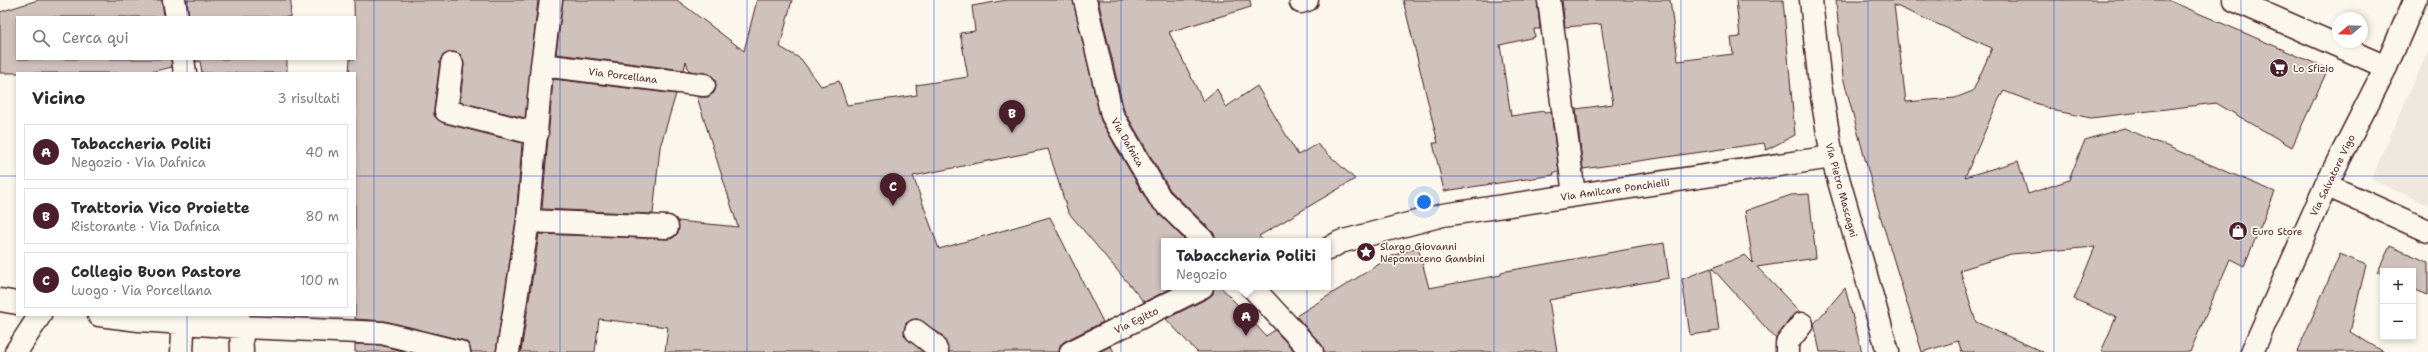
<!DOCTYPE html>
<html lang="it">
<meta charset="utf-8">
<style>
body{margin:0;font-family:"Shantell Sans",sans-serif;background:#f7f7f7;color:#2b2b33}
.controls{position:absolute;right:12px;bottom:12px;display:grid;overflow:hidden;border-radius:0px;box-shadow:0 2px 6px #0003}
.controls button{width:36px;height:36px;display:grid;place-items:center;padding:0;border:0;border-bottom:1px solid #e1e1e2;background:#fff;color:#2b2b33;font:20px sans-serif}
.compass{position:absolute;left:2332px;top:12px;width:36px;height:36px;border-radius:50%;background:#fff;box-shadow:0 2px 6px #0003;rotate:251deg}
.you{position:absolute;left:1424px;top:202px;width:14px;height:14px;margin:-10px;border:3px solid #fff;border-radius:50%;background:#1a73e8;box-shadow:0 0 0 6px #1a73e833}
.badge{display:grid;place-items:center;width:26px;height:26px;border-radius:50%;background:#4a1f2b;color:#fff;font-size:13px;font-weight:700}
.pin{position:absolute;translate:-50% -33px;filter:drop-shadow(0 1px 2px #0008)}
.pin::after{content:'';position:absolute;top:21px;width:14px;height:12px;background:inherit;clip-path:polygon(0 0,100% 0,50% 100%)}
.popup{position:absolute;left:1161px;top:238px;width:170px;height:52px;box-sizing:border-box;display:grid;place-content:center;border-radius:0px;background:#fff;filter:drop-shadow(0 1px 3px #0005);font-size:13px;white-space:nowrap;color:#7c7c81}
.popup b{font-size:15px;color:#2b2b33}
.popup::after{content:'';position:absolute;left:50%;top:100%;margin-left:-8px;border:8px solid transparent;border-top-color:#fff}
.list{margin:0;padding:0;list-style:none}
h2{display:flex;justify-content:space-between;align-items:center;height:52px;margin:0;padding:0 16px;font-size:17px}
h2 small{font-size:13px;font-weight:400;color:#7c7c81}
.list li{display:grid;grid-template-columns:26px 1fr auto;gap:12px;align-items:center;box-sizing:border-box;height:56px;margin:0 8px 8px;padding:0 8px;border:1px solid #e1e1e2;border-radius:0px}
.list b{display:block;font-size:15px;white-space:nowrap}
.list p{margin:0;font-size:13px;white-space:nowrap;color:#7c7c81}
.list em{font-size:13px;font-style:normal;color:#7c7c81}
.icon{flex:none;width:22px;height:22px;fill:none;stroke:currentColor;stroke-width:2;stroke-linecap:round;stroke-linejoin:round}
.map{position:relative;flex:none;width:2428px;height:352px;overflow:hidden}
.search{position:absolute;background:#fff;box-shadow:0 2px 6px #0003;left:16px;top:16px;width:340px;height:44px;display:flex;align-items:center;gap:10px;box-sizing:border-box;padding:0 14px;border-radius:0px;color:#7c7c81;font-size:15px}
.panel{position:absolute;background:#fff;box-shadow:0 2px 6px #0003;left:16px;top:72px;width:340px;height:244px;border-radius:0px}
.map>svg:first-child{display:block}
.built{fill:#eee7de}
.building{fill:#cfc2bc;stroke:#4a1f2b;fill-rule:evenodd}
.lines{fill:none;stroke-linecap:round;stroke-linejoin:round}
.street-casing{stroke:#4a1f2b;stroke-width:25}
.secondary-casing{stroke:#4a1f2b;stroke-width:25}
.street{stroke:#fbf7ec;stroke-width:22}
.secondary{stroke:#fbf7ec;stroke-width:22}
.grid{fill:none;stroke:#1d4ed8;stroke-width:1;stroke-opacity:0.55}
.labels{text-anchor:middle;stroke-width:3.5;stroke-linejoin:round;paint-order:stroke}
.poi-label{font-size:10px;fill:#4a1f2b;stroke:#fbf7ec;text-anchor:start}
.street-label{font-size:10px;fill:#4a1f2b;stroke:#fbf7ec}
</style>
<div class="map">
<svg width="2428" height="352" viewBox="0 0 2428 352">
<rect width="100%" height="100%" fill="#fbf7ec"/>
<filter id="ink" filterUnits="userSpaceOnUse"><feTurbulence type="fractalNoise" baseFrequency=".025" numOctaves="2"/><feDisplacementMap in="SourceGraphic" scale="8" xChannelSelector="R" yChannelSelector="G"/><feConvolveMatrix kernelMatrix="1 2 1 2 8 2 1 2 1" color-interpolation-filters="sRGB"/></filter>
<g filter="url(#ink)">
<path class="built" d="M2428,51V205L2371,179Z"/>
<path class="building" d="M38,0H162L164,17H17V59H171L172,67L146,73H0V12Z
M187,0H291L290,17H189Z
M354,0H538L525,118L460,102L464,65L460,54L453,52L442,56L440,62L434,109V116L443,123L522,143L516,220L496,352H471L468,343L462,340L385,321L355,319V73H349L350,59H355Z
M563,0H677L744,51L757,0H792L780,47L801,59L821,86L839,81L847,105L917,95L916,85L968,77L960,33L975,31L972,6L1007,0H1073L1101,121L1149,204L1186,241H1164V287H1174L1144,302L1068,212L1048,149L913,176L939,249L1050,217L1103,322L1065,341L1060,345L1059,352H949L942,335L917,319L906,323L904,335L923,352H665L668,327L599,319L595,352H521L539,234L666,239L673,238L678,233V221L738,227L697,97H708L714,93L716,87L715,80L706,73L689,71L686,61L684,70L556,54Z
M1098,0H1250L1251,7L1169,32L1203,101L1217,89L1226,107L1257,86L1298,155L1317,144L1355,179L1259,236L1263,241H1216L1213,232L1170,190L1124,110Z
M1403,0H1537L1540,29H1534L1535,37L1500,45L1511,116L1544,111V113L1551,112L1559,172L1553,173L1554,175L1444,191L1433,143H1438Z
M1562,0H1670L1678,61L1733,54L1731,38L1740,37L1736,0H1783L1795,135L1766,150L1764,143L1583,169L1576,109L1613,104L1601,24L1565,27Z
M1836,0H2168L2328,69L2292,147L2216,103L2091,118L2056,111L2004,91L1999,99L1965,177L2018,161L2028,194L2069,180L2085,140L2124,128L2275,192L2244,266L2230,259L2190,352H2101L2116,317L2074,299L2095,247L2011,254L1960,270L1976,322L2043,352H1962L1958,341L1922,352L1880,215L1843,77ZM1894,5L1992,48L1973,91L1955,98L1906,102Z
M196,59H287V73H202L200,61L196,62Z
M553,79L676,94L660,147L653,214L542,209Z
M1809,194L1816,258L1757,267L1800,312L1792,316L1776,339L1712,268L1745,255L1753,263L1745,211L1791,195Z
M1664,243L1669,278L1549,300L1557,352H1324L1321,344L1296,316L1392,256L1418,247L1429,288L1501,275V272Z
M2390,246L2428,262V295L2413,289V271H2383V275L2377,273Z
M2340,254L2366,265L2350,332L2384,352H2297Z
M1711,268L1719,331L1690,335L1682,279Z
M1214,287H1221L1266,336L1275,330L1295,352H1197L1166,319L1208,298L1213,294Z
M1845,288L1862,352H1820L1814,324Z
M355,344L380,345L407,352H355Z
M1111,346L1114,352H1099Z"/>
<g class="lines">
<g class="street-casing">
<path id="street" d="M174,0L177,17
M1085,0L1112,115L1160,198L1204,241
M1549,0L1574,195
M1811,0L1820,85L1832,157L1888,352
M2234,0L2386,67
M1301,2L1307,0
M183,59L185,73
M452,64L446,111L537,134
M542,65L704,85
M2326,185L2428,231
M528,221L667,227
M1328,249L1340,242L1443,215L1832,157
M1252,287L1312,352
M0,300L17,303
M99,315L139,320L241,327L238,315
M916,331L934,345L937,352
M16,352L40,315
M182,352L184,315
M242,352L241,327L382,333L459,352
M508,352L528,221L542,65L551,0
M1071,352L1202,287
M1787,352V343L1802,324"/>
</g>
<g class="secondary-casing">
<path id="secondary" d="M2252,352L2326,185L2386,67L2415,0"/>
</g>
<use href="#street" class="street"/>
<use href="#secondary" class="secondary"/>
</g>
</g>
<path class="grid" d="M187,0V17M374,0V352M560,0V352M747,0V352M934,0V352M1121,0V352M1307,0V352M1494,0V352M1681,0V352M1868,0V352M2054,0V352M2241,0V352M187,59V73M0,176H17M355,176H2428M187,315V352"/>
<defs>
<g id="supermarket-disc" transform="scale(1)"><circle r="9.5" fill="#4a1f2b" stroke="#fbf7ec"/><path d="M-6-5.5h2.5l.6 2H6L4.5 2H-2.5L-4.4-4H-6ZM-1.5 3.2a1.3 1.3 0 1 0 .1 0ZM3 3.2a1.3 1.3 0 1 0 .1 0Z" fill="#fff"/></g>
<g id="shop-disc" transform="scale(1)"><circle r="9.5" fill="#4a1f2b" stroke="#fbf7ec"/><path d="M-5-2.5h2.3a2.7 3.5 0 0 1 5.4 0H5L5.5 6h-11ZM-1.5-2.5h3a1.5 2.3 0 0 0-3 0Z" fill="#fff"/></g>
<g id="sight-disc" transform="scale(1)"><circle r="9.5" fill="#4a1f2b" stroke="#fbf7ec"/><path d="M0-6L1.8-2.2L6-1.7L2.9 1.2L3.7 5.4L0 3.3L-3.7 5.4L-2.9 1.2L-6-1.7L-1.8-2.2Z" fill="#fff"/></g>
</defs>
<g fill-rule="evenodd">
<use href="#supermarket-disc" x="2279" y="68"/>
<use href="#shop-disc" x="2238" y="231"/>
<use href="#sight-disc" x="1366" y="252"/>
</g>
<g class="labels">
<g class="poi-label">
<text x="2293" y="72">Lo Sfizio</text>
<text x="2252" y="235">Euro Store</text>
<text x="1380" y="250">Slargo Giovanni<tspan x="1380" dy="12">Nepomuceno Gambini</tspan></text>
</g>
<g class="street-label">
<text transform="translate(623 75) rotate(7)" y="4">Via Porcellana</text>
<text transform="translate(1128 142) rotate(60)" y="4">Via Dafnica</text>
<text transform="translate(2332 175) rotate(-64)" y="4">Via Salvatore Vigo</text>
<text transform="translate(1615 189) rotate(-8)" y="4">Via Amilcare Ponchielli</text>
<text transform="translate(1842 190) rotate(75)" y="4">Via Pietro Mascagni</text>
<text transform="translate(1136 320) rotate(-26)" y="4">Via Egitto</text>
</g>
</g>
</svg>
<div class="controls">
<button>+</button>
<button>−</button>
</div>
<svg class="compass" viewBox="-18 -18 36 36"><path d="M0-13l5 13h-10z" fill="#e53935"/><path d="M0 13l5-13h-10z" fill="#7c7c81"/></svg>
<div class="you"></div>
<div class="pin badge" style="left:1246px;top:336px">A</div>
<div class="popup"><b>Tabaccheria Politi</b>Negozio</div>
<div class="pin badge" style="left:1012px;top:133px">B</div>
<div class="pin badge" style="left:893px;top:206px">C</div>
<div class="search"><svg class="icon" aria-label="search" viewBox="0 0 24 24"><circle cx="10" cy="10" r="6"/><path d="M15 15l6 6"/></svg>Cerca qui</div>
<section class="panel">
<h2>Vicino<small>3 risultati</small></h2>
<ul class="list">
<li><span class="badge">A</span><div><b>Tabaccheria Politi</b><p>Negozio · Via Dafnica</p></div><em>40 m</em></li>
<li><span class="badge">B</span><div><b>Trattoria Vico Proiette</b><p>Ristorante · Via Dafnica</p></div><em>80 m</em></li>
<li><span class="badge">C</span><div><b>Collegio Buon Pastore</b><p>Luogo · Via Porcellana</p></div><em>100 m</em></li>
</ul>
</section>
</div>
